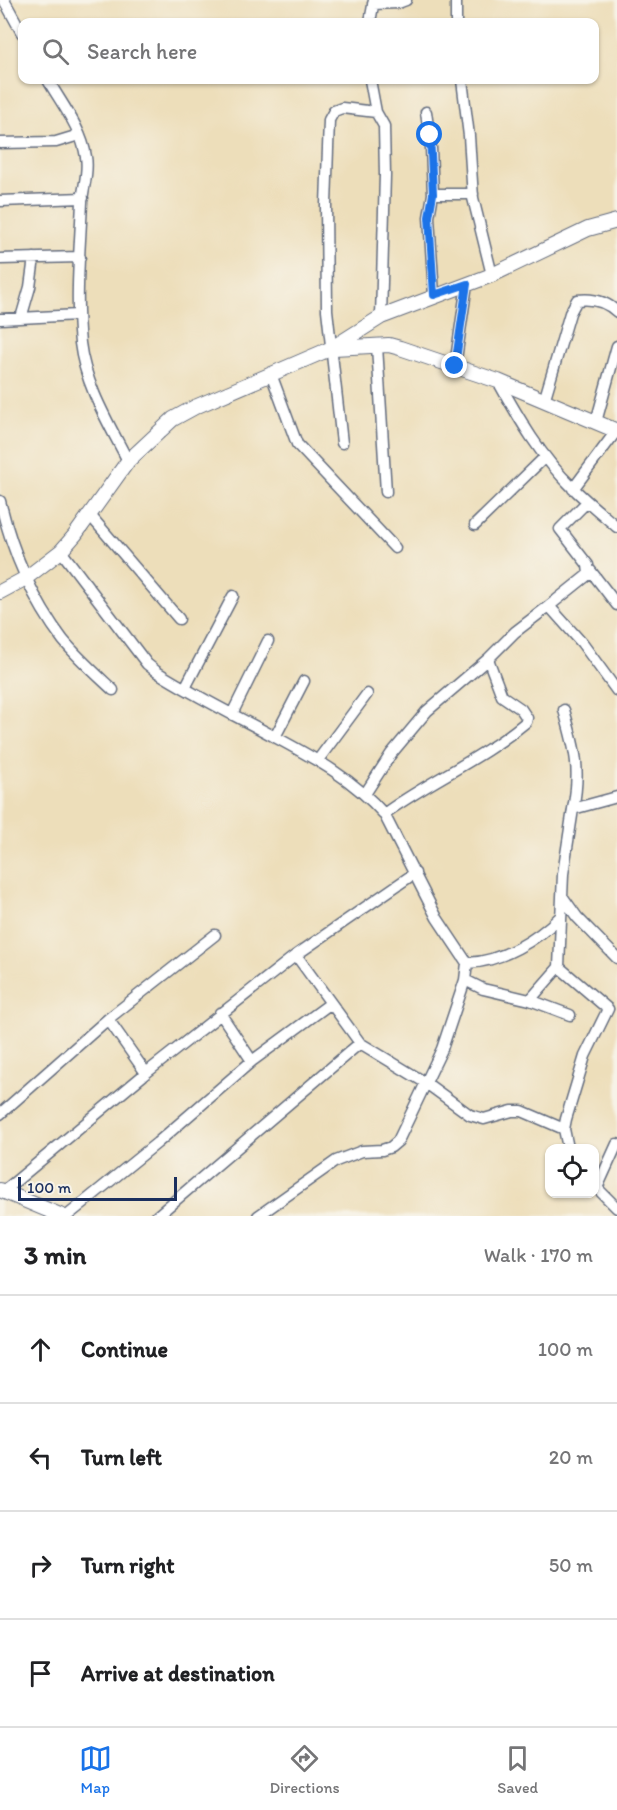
<!DOCTYPE html>
<meta charset="utf-8">
<style>
body{margin:0;font-family:Itim,sans-serif;background:#f2f2f2;color:#202124}
.controls{position:absolute;right:18px;bottom:18px;display:grid;overflow:hidden;border-radius:12px;box-shadow:0 2px 4px #0004}
.controls button{width:54px;height:54px;display:grid;place-items:center;padding:0;border:0;border-bottom:2px solid #e0e0e0;background:#fff;color:#202124;font:30px sans-serif}
.scale{position:absolute;left:18px;bottom:15px;width:159px;box-sizing:border-box;padding-left:6px;border:3px solid #1b2f5e;border-top:0;font-size:16px;line-height:21px;white-space:nowrap;color:#1b2f5e;-webkit-text-stroke:4px #f7f3e8;paint-order:stroke}
.stop{position:absolute;width:18px;height:18px;margin:-14px;border:4px solid #1a73e8;border-radius:50%;background:#fff}
.stop.end{background:#1a73e8;border-color:#fff;box-shadow:0 2px 6px #0008}
.list{margin:0;padding:0;list-style:none}
h2{display:flex;justify-content:space-between;align-items:center;height:78px;margin:0;padding:0 24px;font-size:26px}
h2 small{font-size:20px;font-weight:400;color:#757577}
.list li{display:grid;grid-template-columns:39px 1fr auto;gap:18px;align-items:center;box-sizing:border-box;height:108px;padding:0 24px;border-top:2px solid #e0e0e0}
.list b{display:block;font-size:22px;white-space:nowrap}
.list em{font-size:20px;font-style:normal;color:#757577}
.icon{flex:none;width:33px;height:33px;fill:none;stroke:currentColor;stroke-width:2;stroke-linecap:round;stroke-linejoin:round}
.map{position:relative;flex:none;width:617px;height:1216px;overflow:hidden}
.search{position:absolute;background:#fff;box-shadow:0 2px 4px #0004;left:18px;right:18px;top:18px;height:66px;display:flex;align-items:center;gap:15px;box-sizing:border-box;padding:0 21px;border-radius:12px;color:#757577;font-size:22px}
.sheet{height:510px;background:#fff}
nav{display:flex;justify-content:space-around;align-items:center;box-sizing:border-box;height:84px;border-top:2px solid #e0e0e0;background:#fff;font-size:16px;color:#757577}
nav a{display:grid;justify-items:center;gap:3px}
nav .on{color:#1a73e8}
.map>svg:first-child{display:block}
.lines{fill:none;stroke-linecap:round;stroke-linejoin:round}
.minor-casing{stroke:#646c7e;stroke-width:13}
.tertiary-casing{stroke:#646c7e;stroke-width:16}
.minor{stroke:#fff;stroke-width:10}
.tertiary{stroke:#fff;stroke-width:14}
.route{stroke:#1a73e8;stroke-width:8}
</style>
<div class="map">
<svg width="617" height="1216" viewBox="0 0 617 1216">
<rect width="100%" height="100%" fill="#f7f3e8"/>
<filter id="ink" filterUnits="userSpaceOnUse"><feTurbulence type="fractalNoise" baseFrequency=".0167" numOctaves="2"/><feDisplacementMap in="SourceGraphic" scale="12" xChannelSelector="R" yChannelSelector="G"/><feConvolveMatrix kernelMatrix="1 2 1 2 8 2 1 2 1" color-interpolation-filters="sRGB"/></filter>
<filter id="wash" filterUnits="userSpaceOnUse"><feTurbulence type="fractalNoise" baseFrequency=".008" numOctaves="4" result="noise"/><feDisplacementMap in="SourceGraphic" scale="24" xChannelSelector="R" yChannelSelector="G"/><feGaussianBlur stdDeviation="1.35" result="paint"/><feColorMatrix in="noise" values="0 0 0 0 0 0 0 0 0 0 0 0 0 0 0 0 0 1.4 0 .05"/><feComposite in="paint" operator="in"/></filter>
<g filter="url(#wash)">
<rect width="100%" height="100%" fill="#eddeba"/>
</g>
<g filter="url(#ink)">
<g class="lines">
<g class="minor-casing">
<path id="minor" d="M4,0L22,33
M456,0V22
M373,4L398,3L406,0
M370,22L374,0
M48,80C61,103 82,129 86,157C89,172 83,187 82,202C80,248 75,297 80,343C85,385 109,424 128,461
M370,80L376,112
M462,80L469,136L473,198L492,275
M426,112L431,148L433,194L429,217L434,295
M0,143L56,142L79,135
M433,194H473
M0,201L83,198
M0,259L80,257
M21,318L30,287L34,258
M0,319L78,315
M377,346L386,492
M455,366L467,284
M271,374L297,444L395,548
M498,381C519,419 541,457 572,487C586,501 602,514 617,527
M544,401L570,313L577,300C592,298 606,301 617,312
M596,422L617,346
M342,443L327,310L326,205L329,120L334,111L342,108L376,112L384,126L385,175L381,317
M573,489L617,430
M0,501C12,551 32,599 63,640C78,658 96,674 113,690
M587,502L560,529L588,565L589,574L549,606L582,643L617,691
M89,514L179,619
M475,525L545,457
M61,551L147,664L157,672C195,696 236,716 275,737C316,759 353,779 384,814L437,918L467,963L465,980L442,1049L398,1141L391,1147L382,1150L362,1151L336,1161L258,1216
M590,570L617,605
M185,688L233,596
M564,710C575,749 581,768 573,809
M232,714L268,641
M275,737L304,681
M318,760L367,694
M365,794L391,754L427,711L488,659
M384,814C429,781 482,759 526,722L527,718L521,709L502,696L488,659L515,632L549,606
M562,896L577,917L617,958
M296,955L415,873
M467,963C501,962 537,940 561,916
M559,967L608,1009L585,1056L566,1119L564,1129L568,1148
M465,980L483,989L530,1000L559,967L563,874L573,809L617,797
M530,1000L570,1015
M220,1013L252,1061
M108,1019L146,1073
M0,1114L108,1019L215,935
M617,1144L597,1188L617,1208
M4,1191L146,1073L296,955L360,1043L426,1083L470,1115L484,1119L512,1111H522L564,1129
M67,1216L157,1143L252,1061L331,1003
M157,1216L360,1043"/>
</g>
<g class="tertiary-casing">
<path id="tertiary" d="M334,348L389,345L400,348L498,381L617,431
M0,592L26,578L61,551L75,535L128,461L173,419L195,407L332,348L381,317L492,275L588,229L617,221
M0,1190L62,1216"/>
</g>
<use href="#minor" class="minor"/>
<use href="#tertiary" class="tertiary"/>
</g>
</g>
<g class="lines" filter="url(#ink)">
<path class="route" d="M430,135L433,194L429,217L434,295L467,284L455,366"/>
</g>
</svg>
<div class="controls">
<button><svg class="icon" aria-label="locate" viewBox="0 0 24 24"><circle cx="12" cy="12" r="6"/><path d="M12 2v4M12 18v4M2 12h4M18 12h4"/></svg></button>
</div>
<div class="scale">100 m</div>
<div class="stop" style="left:430px;top:135px"></div>
<div class="stop end" style="left:455px;top:366px"></div>
<div class="search"><svg class="icon" aria-label="search" viewBox="0 0 24 24"><circle cx="10" cy="10" r="6"/><path d="M15 15l6 6"/></svg>Search here</div>
</div>
<section class="sheet">
<h2>3 min<small>Walk · 170 m</small></h2>
<ul class="list">
<li><svg class="icon" aria-label="ahead" viewBox="0 0 24 24"><path d="M12 20V5M6 11l6-6 6 6"/></svg><div><b>Continue</b></div><em>100 m</em></li>
<li><svg class="icon" aria-label="left" viewBox="0 0 24 24"><path d="M17 20v-9H6M10 6l-5 5 5 5"/></svg><div><b>Turn left</b></div><em>20 m</em></li>
<li><svg class="icon" aria-label="right" viewBox="0 0 24 24"><path d="M7 20v-9h11M14 6l5 5-5 5"/></svg><div><b>Turn right</b></div><em>50 m</em></li>
<li><svg class="icon" aria-label="arrive" viewBox="0 0 24 24"><path d="M6 21V4h12l-3 4 3 4H6"/></svg><div><b>Arrive at destination</b></div></li>
</ul>
</section>
<nav>
<a class="on"><svg class="icon" aria-label="map" viewBox="0 0 24 24"><path d="M3 6l6-2 6 2 6-2v14l-6 2-6-2-6 2zM9 4v14M15 6v14"/></svg>Map</a>
<a><svg class="icon" aria-label="directions" viewBox="0 0 24 24"><path d="M12 3l9 9-9 9-9-9zM9 14v-3h6M13 9l2 2-2 2"/></svg>Directions</a>
<a><svg class="icon" aria-label="saved" viewBox="0 0 24 24"><path d="M7 4h10v16l-5-4-5 4z"/></svg>Saved</a>
</nav>
